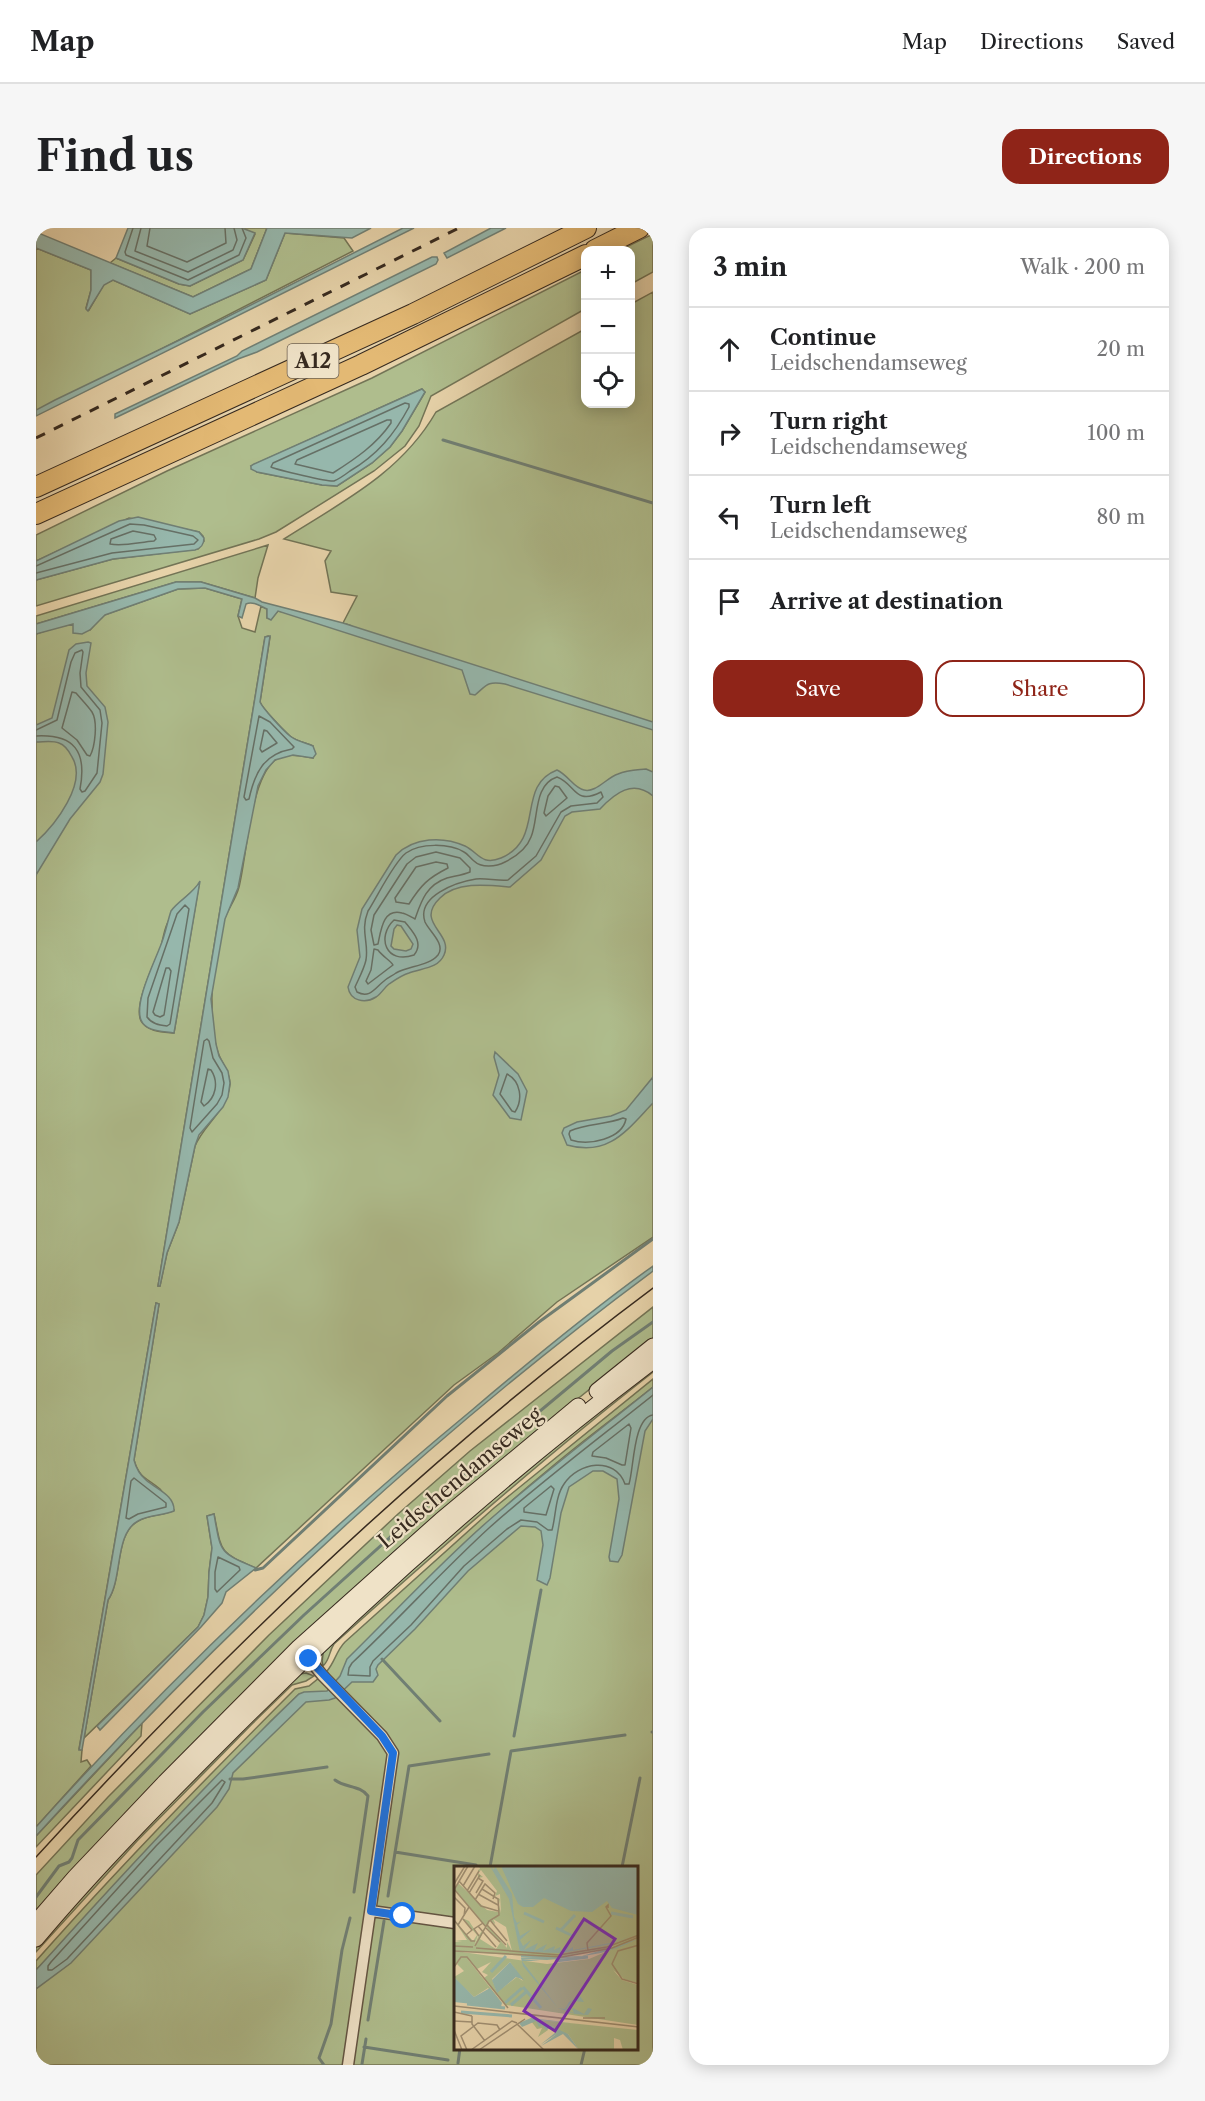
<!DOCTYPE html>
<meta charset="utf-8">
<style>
body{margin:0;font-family:"Libre Caslon Text",serif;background:#f6f6f6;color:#202124}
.controls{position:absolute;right:18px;top:18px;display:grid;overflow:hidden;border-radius:12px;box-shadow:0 3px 15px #0003}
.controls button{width:54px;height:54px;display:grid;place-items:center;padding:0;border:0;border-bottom:2px solid #e0e0e0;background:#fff;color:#202124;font:30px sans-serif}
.stop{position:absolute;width:18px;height:18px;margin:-14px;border:4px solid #1a73e8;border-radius:50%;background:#fff}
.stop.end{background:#1a73e8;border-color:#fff;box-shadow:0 2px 6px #0008}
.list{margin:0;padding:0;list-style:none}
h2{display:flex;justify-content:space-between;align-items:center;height:78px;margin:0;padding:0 24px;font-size:26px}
h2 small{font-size:20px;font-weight:400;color:#757577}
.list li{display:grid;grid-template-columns:39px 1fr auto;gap:18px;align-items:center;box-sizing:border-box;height:84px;padding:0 24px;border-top:2px solid #e0e0e0}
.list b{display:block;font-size:22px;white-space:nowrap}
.list p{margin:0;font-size:20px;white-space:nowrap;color:#757577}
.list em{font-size:20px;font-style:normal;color:#757577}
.actions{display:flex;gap:12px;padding:18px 24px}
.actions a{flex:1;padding:14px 0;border:2px solid #8f2418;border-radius:18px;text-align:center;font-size:21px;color:#8f2418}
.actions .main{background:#8f2418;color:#fff}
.icon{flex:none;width:33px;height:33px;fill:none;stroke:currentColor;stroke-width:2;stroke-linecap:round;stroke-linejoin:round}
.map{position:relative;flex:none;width:617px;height:1837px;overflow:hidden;border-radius:18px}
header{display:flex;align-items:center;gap:36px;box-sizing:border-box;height:84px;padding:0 30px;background:#fff;border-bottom:2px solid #e0e0e0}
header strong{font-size:28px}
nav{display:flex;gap:33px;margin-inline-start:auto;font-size:21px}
.intro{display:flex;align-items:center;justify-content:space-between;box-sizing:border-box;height:144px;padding:0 36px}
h1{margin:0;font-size:42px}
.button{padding:15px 27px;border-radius:18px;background:#8f2418;color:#fff;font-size:21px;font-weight:700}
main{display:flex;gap:36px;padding:0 36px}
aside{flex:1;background:#fff;border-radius:18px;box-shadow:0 3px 15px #0003}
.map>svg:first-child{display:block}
.green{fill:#afbd8d;stroke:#737456;stroke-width:1.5;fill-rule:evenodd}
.water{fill:#96b7ac;stroke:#707f74;stroke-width:1.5;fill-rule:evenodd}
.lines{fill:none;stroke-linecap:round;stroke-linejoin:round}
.shore{stroke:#667066;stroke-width:1.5}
.stream{stroke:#707f74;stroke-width:3}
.street-casing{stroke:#635442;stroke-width:13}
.secondary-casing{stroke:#372a1f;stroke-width:17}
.highway-casing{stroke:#372a1f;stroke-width:22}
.street{stroke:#efe2c7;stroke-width:10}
.secondary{stroke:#efe2c7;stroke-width:15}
.highway{stroke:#e3b974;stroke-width:20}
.tram{stroke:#372a1f;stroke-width:1.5}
.rail{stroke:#372a1f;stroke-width:3;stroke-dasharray:10 10;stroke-linecap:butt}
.route{stroke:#1a73e8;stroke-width:8}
.labels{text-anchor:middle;stroke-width:4.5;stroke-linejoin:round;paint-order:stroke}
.shield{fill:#efe2c7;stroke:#6e6151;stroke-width:1.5}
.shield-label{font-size:20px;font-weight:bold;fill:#372a1f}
.street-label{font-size:21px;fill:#372a1f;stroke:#efe2c7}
.inset-river{fill:none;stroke:#96b7ac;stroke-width:3}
.inset-road{fill:none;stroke:#a08f72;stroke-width:1.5}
.view{fill:#7b2cbf;fill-opacity:0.15;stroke:#7b2cbf;stroke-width:3}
.inset-edge{fill:none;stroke:#372a1f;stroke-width:3}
</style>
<header>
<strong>Map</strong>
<nav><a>Map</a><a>Directions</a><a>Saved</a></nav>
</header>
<div class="intro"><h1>Find us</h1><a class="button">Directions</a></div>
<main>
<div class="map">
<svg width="617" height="1837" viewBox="0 0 617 1837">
<rect width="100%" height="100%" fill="#e6d2a9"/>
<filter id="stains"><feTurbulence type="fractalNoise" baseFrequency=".00333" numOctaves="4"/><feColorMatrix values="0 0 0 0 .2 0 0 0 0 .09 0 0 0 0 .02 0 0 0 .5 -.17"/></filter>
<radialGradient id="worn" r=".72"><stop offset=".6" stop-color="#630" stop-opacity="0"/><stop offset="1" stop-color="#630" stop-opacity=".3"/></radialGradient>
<path class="green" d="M206,0H231L215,41L157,69L74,35L80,30L143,56L154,58L207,32L219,6Z
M249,5L308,10L317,23L0,185V20L55,42V62L50,80L53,82L68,56L77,52L154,86L230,52Z
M617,6V44L595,56L594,22H584Z
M549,42V81L395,168L383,198L369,218L338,243L240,304L223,311L0,378V352L77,331L162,321L168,313L167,308L163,304L93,290L0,333V307L131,243L336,150ZM386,161L389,164L366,203L354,219L336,235L301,258L286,257L221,244L215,238Z
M617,64V1009L521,1074L462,1125L418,1157L220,1340C183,1324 186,1326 178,1286L171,1288L176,1320L173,1344L172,1369L168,1387L162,1399L48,1510L72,1372C87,1350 78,1306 102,1293C113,1286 127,1288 138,1282C134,1276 129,1267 124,1261C111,1250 103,1250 98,1232L123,1076L120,1075L43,1521L46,1522L45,1534L51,1532L55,1538L0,1599V406L21,399L38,396V404L54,402L68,387L142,361L169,360L206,371L202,388L206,400L219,404L225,378L231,381V390L235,391L242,383L316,398L307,395L321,368L295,364L289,333L295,323L248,311C306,274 365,245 400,184L549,101L550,176H594L595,76ZM232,408L234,409L224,474C227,481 247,502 254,508C260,513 270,515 277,518V530C265,528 248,524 238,533C214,554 211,627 203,659C200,671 192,681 188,692C183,709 175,756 176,773C176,788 177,813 183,827C187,838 194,844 194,856C192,882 168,896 159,918L143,994L131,1025L124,1058H122L229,409ZM163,657L138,805C128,804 111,804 105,793C97,776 119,735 125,718C127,711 128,703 131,696C137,682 151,667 163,657Z
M232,317L222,350L219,370L165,354H140L0,396V388Z
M617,1079V1110L513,1194L0,1689V1647L72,1569L233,1407L362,1286L434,1223Z
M617,1136V1144C507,1230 402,1322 298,1416C293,1423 294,1432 287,1438L286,1433L288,1420L352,1358Z
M617,1151V1159C582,1187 546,1213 512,1242C457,1287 406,1336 357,1386L617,1175V1837H0V1753L263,1466L235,1493L0,1742V1733C83,1639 170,1550 259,1461L273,1458L283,1450L294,1448L291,1443C299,1434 300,1423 309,1414L458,1280ZM419,1639H600V1820H419Z
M270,1445L278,1448L270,1453L256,1457L216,1496L101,1613L0,1724V1716L96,1610L264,1446Z
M106,1495L105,1508L0,1619V1608Z"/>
<path class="water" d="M92,0H206L219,5L207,32L154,58L143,56L80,30Z
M231,0H335L316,10L249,5L230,52L154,86L77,52L68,57L52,83L50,81L55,62V42L0,20V4L157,69L215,41Z
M367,0H378L0,188V182L19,172L185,92Z
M455,0H470L411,30L408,25Z
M396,29H401L402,32L400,36L221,124L202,131L79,190V186L201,128L206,123C270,92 333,60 396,29Z
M386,161L389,164L366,203L354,219L336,235L301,258L286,257L221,244L215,241V238L218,236Z
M102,289L163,304L168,310C168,317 165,320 159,322L77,331L0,352V333L83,293Z
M140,354H165L219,370L226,374L307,395L617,494V502L469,456C451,453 451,457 439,467L434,466L426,442L242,383L235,392L231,390V381C224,378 217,373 210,376L206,390L202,388L206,371L169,360L142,361L69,387L54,402L46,406L37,405V396L0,406V396Z
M234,408L224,474C227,481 247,502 254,508C260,513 270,515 277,518L280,526L277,530L257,527L239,532L230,542L222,558L202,660L189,691L175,771L180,816L183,828L192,843L194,855L192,869L187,879L163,907L159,918L143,994L131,1025L124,1058H122L229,409Z
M52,414L55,415L50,445L51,458L69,479L72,494L67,546L64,554L34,591L0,647V614C19,597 52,555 36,529C33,523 29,517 23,515C16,512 8,514 0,514V497L16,490L33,422L40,416Z
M610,541L617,544V568C597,551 579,565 564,581L536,584L529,588L505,632L474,659C452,657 421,653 404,670C378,695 418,705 408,727C402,741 385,740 373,745C366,747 359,752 353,756C348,760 345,766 340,769C329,776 314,773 312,759L324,729L321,702L326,681L360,627C378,609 407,608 429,618C442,624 445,638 465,630C510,611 479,558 521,542C532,547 538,560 548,562C560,565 570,550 582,546C591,542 601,542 610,541ZM361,697L365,698L377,716L375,721L370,723L358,721L355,718L358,701Z
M164,653L138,805C127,803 110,804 105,792C98,775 118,735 124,719C129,708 131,695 135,683C143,672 157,666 164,653Z
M459,824L482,846L491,863L485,892L474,890L457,867L463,847L458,829Z
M617,849V875C591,902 573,929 531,917L526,905L528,900L541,894L575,888L590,882Z
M617,1038V1043C393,1209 188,1402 0,1608V1599C135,1449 281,1310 436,1182C495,1132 554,1083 617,1038Z
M120,1075L123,1076L98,1232C100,1240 103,1246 110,1252C120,1261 139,1267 138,1283C127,1288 113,1286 102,1293C78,1306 87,1351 72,1372L46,1522H43Z
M617,1159V1191L609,1203L586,1327L582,1334L574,1333L573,1329L583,1271L581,1251L567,1243H557L533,1259L525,1285L514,1350L511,1357L501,1352L507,1317L505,1303L499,1299L485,1298L432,1343L379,1401L342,1437L340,1441L342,1447L337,1454H316L299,1470L293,1472L270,1474L197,1545L193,1561L181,1579L35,1735L0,1761V1742L11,1730C92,1640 175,1550 263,1466L268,1464L291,1463L304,1448L311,1431C358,1385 402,1337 451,1294C505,1247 561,1204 617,1159Z
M178,1286C185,1326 183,1324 220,1340L190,1364L186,1375L165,1399L64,1502L61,1498L162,1399L168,1387L172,1369L173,1344L176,1320L171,1288Z"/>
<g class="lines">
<path class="shore" d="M97,0L89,24L90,27L152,52L203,27L210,10L206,0
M105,0L99,23L152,44L197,22L201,12L198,0
M114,0L111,18L151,34L190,15L189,0
M369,175L373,176V179C358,207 341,227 314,243C310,246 303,251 298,253C292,254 242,242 235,239L237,235Z
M351,192H355V195C340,217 319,231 297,245L259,236L261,232Z
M97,303L118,307L120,311L118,313C104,314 87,319 74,316L75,311Z
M0,338L94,296L108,297L157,308L162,312L158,316L76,325L0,345
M36,464L40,465C45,471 52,478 56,484C62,494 59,519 54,528L51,527L41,512L26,500Z
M223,488L234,494L258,519L256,521C228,526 219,544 213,571L210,572L208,569Z
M0,502L21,492L35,434L39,425L46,422L47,424L44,445L45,459L64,482L66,495L61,545L49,563L46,564L44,561C51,524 39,506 0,508
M228,502L231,503L241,515L226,524L224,521Z
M521,549C540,556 538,578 565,564L567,569L561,575L535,578L525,584L500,628L472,652C462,653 450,650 440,651C421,654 380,668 389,694C393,703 410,716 402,727C393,738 372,738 360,745C356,748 351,750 348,753C339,760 334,771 321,764L319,759C323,750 328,741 330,732C333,714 324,703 332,683C341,669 358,634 370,625C384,615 413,615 428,624C432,626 434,630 438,633C445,640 460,639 469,634C479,629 491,620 495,609C503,590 497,557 521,549Z
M519,558L523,559L531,570L510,588L508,585L512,568Z
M400,624L424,630L434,640V644C427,647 419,648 411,650C390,657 385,674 379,691C375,689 371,686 366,685C347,680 345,702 342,716L338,717L335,702L338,687L371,636L380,629Z
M400,634L411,636L412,640C392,650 385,657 373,676L360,674L359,670L380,639Z
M149,677L153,681L134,796L131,798C123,797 116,796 111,789L112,770L141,686Z
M358,692L369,694C377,704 388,715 378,727C350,737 340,709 358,692Z
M338,721L342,722C346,728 355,733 357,737L332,756L330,753L335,742Z
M130,740H133L135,743L128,787L124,789L119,787L117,784Z
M171,811L173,813L177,830L186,845L188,855L186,867L181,876L156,904L154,900L168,813Z
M172,841L175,842C183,854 180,870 168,878L165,874Z
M471,846C485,853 487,872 479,884L476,883L464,866Z
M587,890L590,891C586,911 553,918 535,912L533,906L534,903C551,895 570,897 587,890Z
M617,1167C562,1211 506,1253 453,1300C406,1343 363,1391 316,1435L313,1440L312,1447L334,1448V1439L337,1433L375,1397L428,1338L471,1301L485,1292L501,1294L512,1302H516C520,1288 519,1269 528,1256C542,1234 579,1228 589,1256H593C598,1240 597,1190 617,1187
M593,1196L595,1200L589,1237H586L570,1230L556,1228L557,1224Z
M98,1250L130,1275V1279L102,1286L93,1291L90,1290L95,1253Z
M515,1258L518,1261L510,1287L488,1284V1280Z
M182,1329L203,1339L204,1342L181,1364L179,1361V1344Z
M186,1552L189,1554L176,1575L31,1731L16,1742H12V1738L15,1734L120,1618Z"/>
<path class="stream" d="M407,212L617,275
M219,1342L227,1340L411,1168L503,1094L617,1011
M346,1431L404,1493
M616,1504H617
M478,1508L505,1362
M194,1551H207L291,1539
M299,1552C309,1560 324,1557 332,1568L318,1664
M359,1624L440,1637
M454,1639L475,1523L589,1507
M586,1639L604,1550
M352,1668L373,1538L453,1526
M0,1669L23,1638L33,1634L36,1630L42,1612L167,1484L268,1387L371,1294L576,1123L617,1094
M332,1792L348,1693
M328,1819L412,1832
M422,1835L424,1820
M326,1836L330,1811
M288,1837L283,1830L295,1796L306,1722L314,1690
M545,1837L549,1820"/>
<g class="street-casing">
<path id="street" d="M268,1425L287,1448L346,1508L357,1525L312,1837
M335,1683L419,1695"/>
</g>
<g class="secondary-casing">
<path id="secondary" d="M561,1163L617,1118
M0,1694L39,1649L129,1554L263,1419L405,1292L542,1178
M0,1711C62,1637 131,1568 199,1500C330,1369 469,1245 617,1133"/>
</g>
<g class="highway-casing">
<path id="highway" d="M559,22L603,0
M0,259L377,86L550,0
M0,286L325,137L550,27"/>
</g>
<use href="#street" class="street"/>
<use href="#secondary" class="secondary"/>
<use href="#highway" class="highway"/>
<path class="tram" d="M0,1629C189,1422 392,1228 617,1060"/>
<path class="rail" d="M0,210L423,0"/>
</g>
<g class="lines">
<path class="route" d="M273,1431L346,1508L357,1525L335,1683L367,1688"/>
</g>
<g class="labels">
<rect class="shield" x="251.5" y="116" width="51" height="34" rx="4.5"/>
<g class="shield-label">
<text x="277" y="140">A12</text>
</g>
<g class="street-label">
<text transform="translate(424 1250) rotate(-40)" y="7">Leidschendamseweg</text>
</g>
</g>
<g transform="translate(418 1638)">
<rect width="184" height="184" fill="#e6d2a9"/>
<path d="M11,0L4,17L33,44L44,46V32L46,33L45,39L47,47L46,28L41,30L43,25L27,4L24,7L29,11L24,12V4L26,3L25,0H184V71L176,75L148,84L100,92L1,85L93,98L135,93L184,72V117L170,113L159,104L168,114L184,119V159L52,139L30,112L34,109L28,106L37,96L23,103L12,91L49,138L34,122L20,131L7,119L0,111L10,105L3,98L8,90L0,100V76L8,75L0,74H13L0,54L19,75L23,69L8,52L15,55L24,69L20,80L25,69L31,61L26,73L42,83L46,77L1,24ZM39,53L52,61L58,85L53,76V82L34,60L36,54L41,58V57ZM56,96L69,115L63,111L43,126L38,113ZM86,154L184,164V184H169L166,174L160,172V184H125L114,168L105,167L100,161L90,158L94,164L84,171L88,162L83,163L77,155Z" fill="#afbd8d" fill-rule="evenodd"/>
<path d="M36,0L40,4L41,0L58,28L60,51L63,57L67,55L63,59L66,70L78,63L66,74L69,80L77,74L70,84L84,77L80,85L93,78L89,85L101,80L100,84L106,81L107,86L115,79L113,85L119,81V84L161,76L184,67L157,78L107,87L66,86L55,33ZM47,0H184V49L158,42L153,35L138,46L117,45L90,32L79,41H69L64,38ZM184,73L164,82L147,87L124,91L93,94L68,93L86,95H68L104,142L111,143L115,136L126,130L130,136L118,135L112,144L120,147L118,143L119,142L130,148L134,142L138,143L134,149L121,148L104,142L69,100L67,92L128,90ZM56,96L70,114L62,111L43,127L38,114ZM0,111L20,131L36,122L52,142L48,137L47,141L0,136ZM77,152L118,157L85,154L114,168L125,184L109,168L87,180L104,167L86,179L102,166L98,161L92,164L88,159L85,161L82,155L68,161L65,157Z" fill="#96b7ac"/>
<path class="inset-river" d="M70,47L90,56M157,47L179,51M102,62L119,70M107,64L121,49M67,90L97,91M101,95L134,91M37,106L52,90M69,121L87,142M51,137L68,122M13,138L51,142M57,139L72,126M7,146L58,150"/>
<path class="inset-road" d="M5,15L27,40L44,45M0,18L11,0M9,20L21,0M0,23L32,61M0,24L14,0M13,25L25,5M15,27L26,9M22,27L29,15L24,12M24,28L44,39M0,31L11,42L10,50M21,34L31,18L41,27L39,33M9,53L18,64L12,69M0,54L17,75H21M36,54L53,75M4,59L15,41M33,59L52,79M24,60L42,81M32,62L46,76M25,70L20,63L29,57M185,79L164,85L158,98L168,113L185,118M0,80L19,81M21,80L35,55L45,49L44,33L28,23M22,82L105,89L153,81L185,69M0,85L108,91L158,82L185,71M134,85L133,77L157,50L152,41L154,39V42M0,101L7,91H13L54,142M0,140L185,161M0,146L18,150M18,150V158L31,175M129,152H151M0,155L18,156M63,158L90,184M0,164L8,184M13,184L7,170L24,157L43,159L46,164M17,184L58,155L63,157M25,184L71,153"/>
<path class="view" d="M130,53L161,73L101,165L70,145Z"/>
<rect width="184" height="184" class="inset-edge"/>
</g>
<rect width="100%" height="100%" filter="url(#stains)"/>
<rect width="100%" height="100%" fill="url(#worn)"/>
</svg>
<div class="controls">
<button>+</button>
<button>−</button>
<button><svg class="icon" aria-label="locate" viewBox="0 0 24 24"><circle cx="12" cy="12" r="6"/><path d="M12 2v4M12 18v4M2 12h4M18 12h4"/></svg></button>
</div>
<div class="stop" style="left:367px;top:1688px"></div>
<div class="stop end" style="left:273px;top:1431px"></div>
</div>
<aside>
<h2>3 min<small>Walk · 200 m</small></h2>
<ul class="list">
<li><svg class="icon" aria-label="ahead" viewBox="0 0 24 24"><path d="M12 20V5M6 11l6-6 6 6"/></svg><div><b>Continue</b><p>Leidschendamseweg</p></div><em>20 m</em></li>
<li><svg class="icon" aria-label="right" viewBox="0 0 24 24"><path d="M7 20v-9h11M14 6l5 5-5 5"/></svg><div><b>Turn right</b><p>Leidschendamseweg</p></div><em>100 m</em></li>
<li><svg class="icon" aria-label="left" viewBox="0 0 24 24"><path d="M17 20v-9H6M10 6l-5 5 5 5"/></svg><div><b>Turn left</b><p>Leidschendamseweg</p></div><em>80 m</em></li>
<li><svg class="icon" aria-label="arrive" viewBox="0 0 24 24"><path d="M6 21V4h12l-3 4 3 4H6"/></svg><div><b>Arrive at destination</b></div></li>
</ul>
<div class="actions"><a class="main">Save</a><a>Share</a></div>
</aside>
</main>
